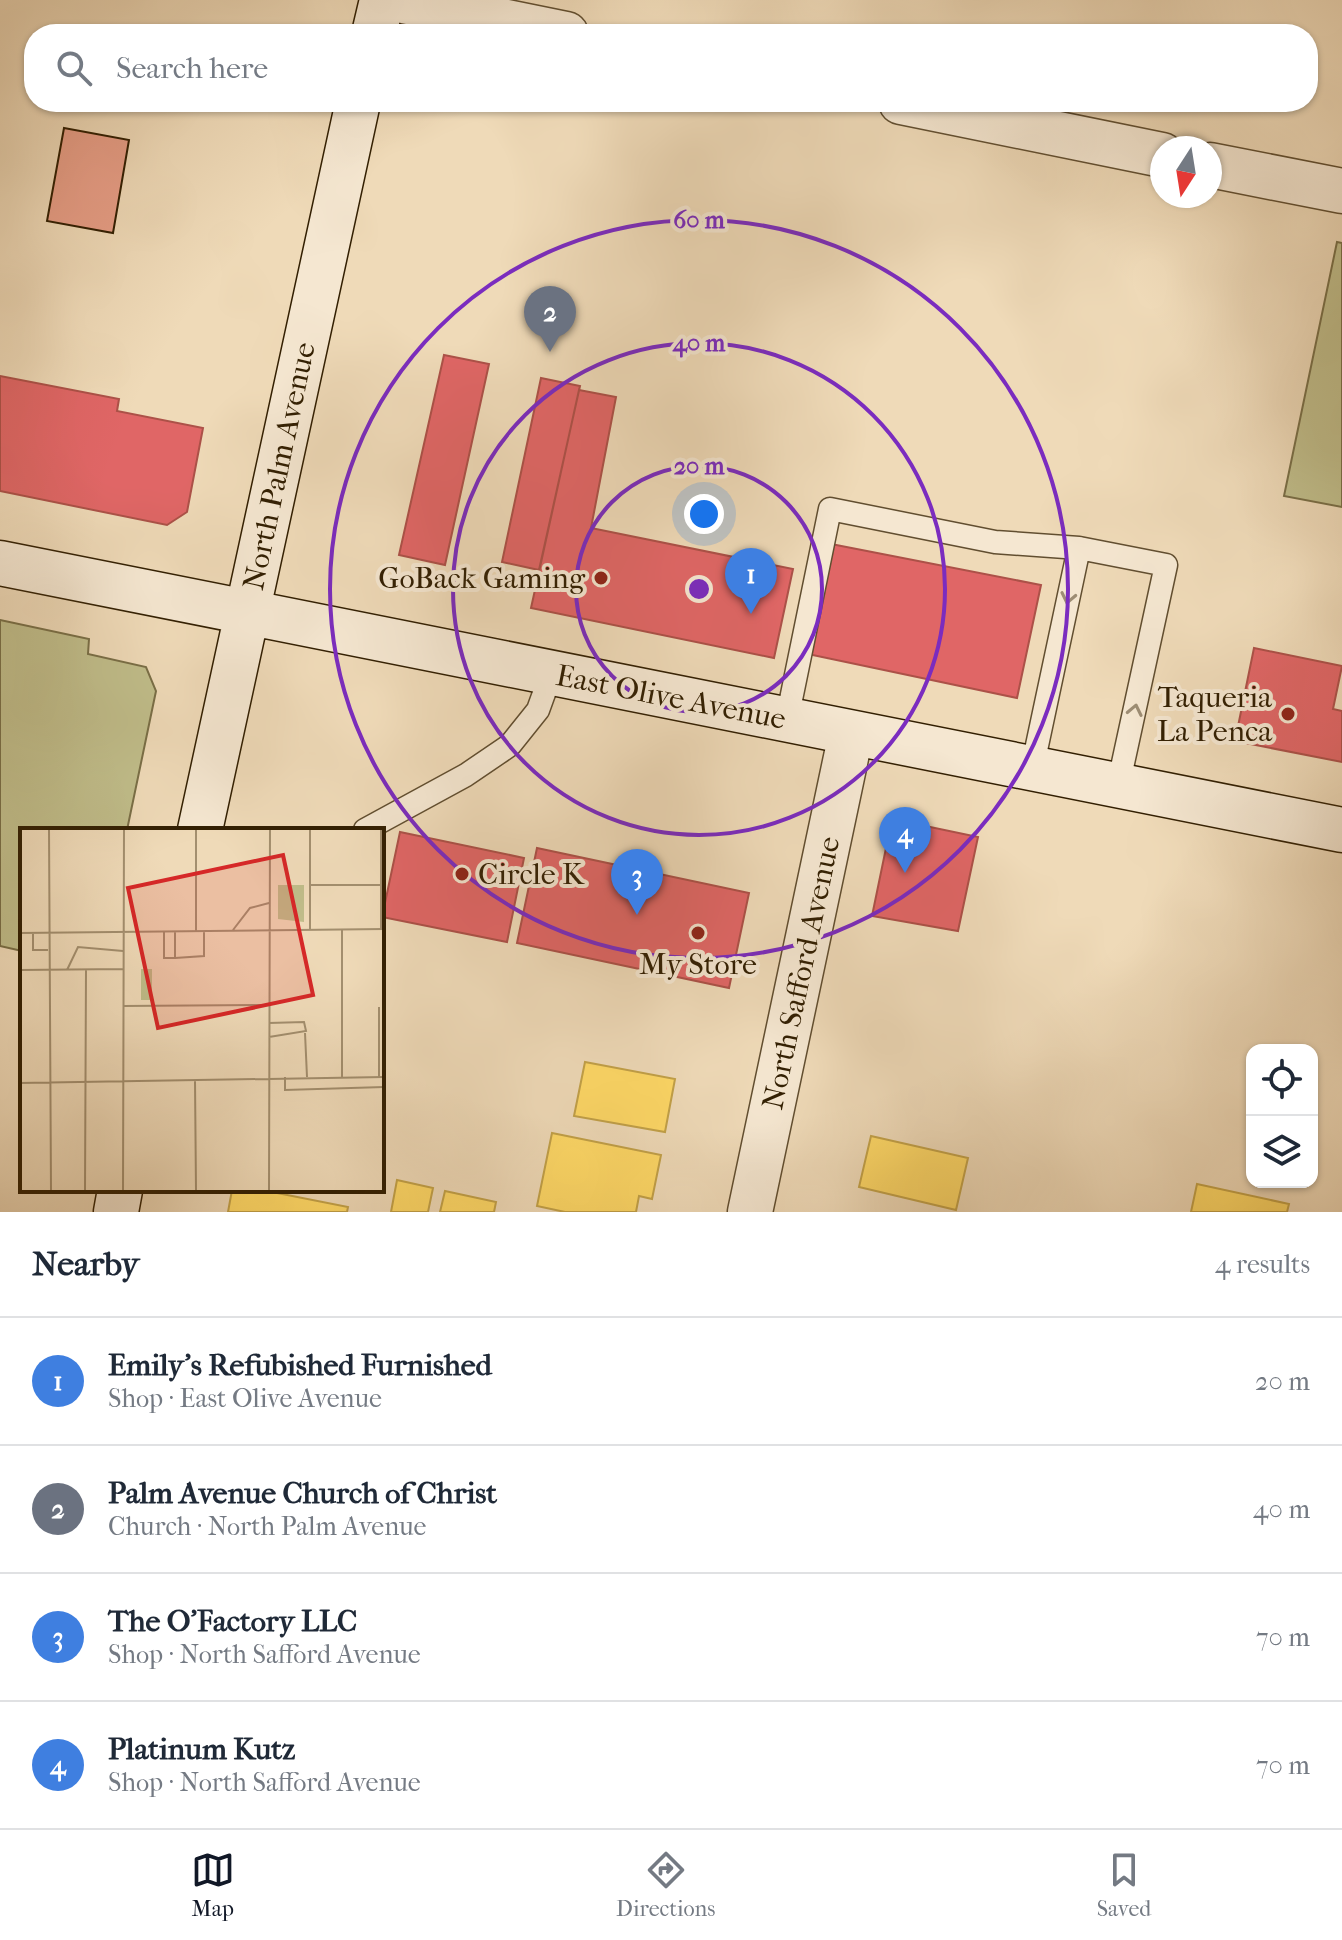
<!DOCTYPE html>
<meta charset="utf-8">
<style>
body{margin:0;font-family:"IM FELL French Canon",serif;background:#f6f6f7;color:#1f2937}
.controls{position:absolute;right:24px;bottom:24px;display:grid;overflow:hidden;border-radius:16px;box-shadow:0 2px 6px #0004}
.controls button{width:72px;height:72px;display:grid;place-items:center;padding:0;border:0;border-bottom:2px solid #e0e1e3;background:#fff;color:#1f2937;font:40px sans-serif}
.compass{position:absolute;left:1150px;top:136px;width:72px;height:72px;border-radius:50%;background:#fff;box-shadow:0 2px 6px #0004;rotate:192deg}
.you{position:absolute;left:704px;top:514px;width:28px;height:28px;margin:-20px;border:6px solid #fff;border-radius:50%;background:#1a73e8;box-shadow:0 0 0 12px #1a73e833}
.badge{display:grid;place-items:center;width:52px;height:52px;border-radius:50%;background:#111827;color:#fff;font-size:26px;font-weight:700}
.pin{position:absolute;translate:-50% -66px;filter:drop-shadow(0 2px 4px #0008)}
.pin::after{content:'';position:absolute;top:42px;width:28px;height:24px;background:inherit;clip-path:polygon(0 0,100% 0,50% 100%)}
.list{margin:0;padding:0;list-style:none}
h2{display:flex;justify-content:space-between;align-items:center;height:104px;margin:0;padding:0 32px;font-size:34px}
h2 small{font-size:26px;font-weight:400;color:#747a83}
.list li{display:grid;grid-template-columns:52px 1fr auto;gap:24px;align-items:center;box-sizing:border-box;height:128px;padding:0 32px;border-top:2px solid #e0e1e3}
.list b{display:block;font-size:30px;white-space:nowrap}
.list p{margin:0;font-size:26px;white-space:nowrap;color:#747a83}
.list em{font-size:26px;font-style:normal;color:#747a83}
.icon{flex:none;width:44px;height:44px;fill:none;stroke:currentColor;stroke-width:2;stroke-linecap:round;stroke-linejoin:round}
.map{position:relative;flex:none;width:1342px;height:1212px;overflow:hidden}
.search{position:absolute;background:#fff;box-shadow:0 2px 6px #0004;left:24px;right:24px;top:24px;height:88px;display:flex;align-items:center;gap:20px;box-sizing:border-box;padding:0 28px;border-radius:32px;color:#747a83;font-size:30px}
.sheet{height:616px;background:#fff}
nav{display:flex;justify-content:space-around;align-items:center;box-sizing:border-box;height:112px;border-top:2px solid #e0e1e3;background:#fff;font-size:22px;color:#747a83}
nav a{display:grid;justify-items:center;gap:4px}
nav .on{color:#111827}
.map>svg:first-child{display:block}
.green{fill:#c0bd8a;stroke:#796e46;stroke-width:2}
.homes{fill:#ffd966;stroke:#c2a148;stroke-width:2}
.shops{fill:#e06666;stroke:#ac5148;stroke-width:2}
.building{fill:#e79e87;stroke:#321f02;stroke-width:2}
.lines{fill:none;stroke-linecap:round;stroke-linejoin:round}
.service-casing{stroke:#614e30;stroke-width:25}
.minor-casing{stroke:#614e30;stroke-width:47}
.secondary-casing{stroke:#321f02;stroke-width:47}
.service{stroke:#f5e7d1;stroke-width:22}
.minor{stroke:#f5e7d1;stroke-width:44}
.secondary{stroke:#f5e7d1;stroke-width:44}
.oneway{stroke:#9d8d74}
.ring{fill:none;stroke:#7b2cbf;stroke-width:4}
.poi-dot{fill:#8f2418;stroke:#f5e7d1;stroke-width:3}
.labels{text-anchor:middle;stroke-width:8;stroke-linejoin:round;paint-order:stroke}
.street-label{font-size:30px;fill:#321f02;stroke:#f5e7d1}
.poi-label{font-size:30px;fill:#321f02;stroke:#f5e7d1;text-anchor:end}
.inset-road{fill:none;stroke:#a38f6f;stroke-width:2}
.view{fill:#d62828;fill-opacity:0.15;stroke:#d62828;stroke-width:4}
.inset-edge{fill:none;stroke:#321f02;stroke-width:4}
.centre{fill:#7b2cbf;stroke:#f5e7d1;stroke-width:4}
.ring-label{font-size:24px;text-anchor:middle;font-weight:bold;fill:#7b2cbf;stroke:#f5e7d1;stroke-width:8;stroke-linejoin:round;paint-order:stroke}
</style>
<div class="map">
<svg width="1342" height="1212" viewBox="0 0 1342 1212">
<rect width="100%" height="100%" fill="#efdab8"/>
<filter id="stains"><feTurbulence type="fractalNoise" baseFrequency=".0025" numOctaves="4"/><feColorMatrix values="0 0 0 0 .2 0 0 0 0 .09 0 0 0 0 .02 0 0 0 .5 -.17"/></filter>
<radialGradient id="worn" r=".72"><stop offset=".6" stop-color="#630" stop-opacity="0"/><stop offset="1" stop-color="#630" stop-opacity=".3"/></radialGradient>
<path class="green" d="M1337,242L1342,243V507L1284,496Z
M0,620L89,639L88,654L146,667L156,691L127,830H22V951L0,946Z"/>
<path class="homes" d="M585,1062L675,1079L665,1132L574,1116Z
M552,1133L661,1155L652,1199L639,1196L636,1212H565L537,1206Z
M871,1136L968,1158L956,1210L859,1187Z
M397,1180L433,1188L428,1212H391Z
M1197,1184L1289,1204L1287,1212H1191Z
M232,1190H262L348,1207L347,1212H228Z
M445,1191L496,1202L494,1212H440Z"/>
<path class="shops" d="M444,355L489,364L445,565L399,555Z
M0,376L119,399L117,411L203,428L187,512L167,525L0,491Z
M541,378L580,386L539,570L502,562Z
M579,390L616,397L591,528L793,569L774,658L531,608Z
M826,543L1041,585L1017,698L803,653Z
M1254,648L1342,666L1333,709L1342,711V762L1235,741Z
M892,819L978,837L958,931L872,916Z
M400,832L524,858L507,942L382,917Z
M537,848L749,893L729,988L517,943Z"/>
<path class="building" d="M64,128L129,140L113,233L47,221Z"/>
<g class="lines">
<g class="service-casing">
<path id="service" d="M787,719L830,509L995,542L1079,548
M1032,769L1079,548L1166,565L1118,786
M365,830L466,775L510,745L538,710L551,674"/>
</g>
<g class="minor-casing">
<path id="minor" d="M398,0L566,34
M901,102L1162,155
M1210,165L1342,191
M750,1212L851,734"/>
</g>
<g class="secondary-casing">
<path id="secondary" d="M374,34L382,0
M0,563L1342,830
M200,830L358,102
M116,1212L120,1190"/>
</g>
<use href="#service" class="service"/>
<use href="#minor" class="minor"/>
<use href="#secondary" class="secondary"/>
</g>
<defs><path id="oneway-chevron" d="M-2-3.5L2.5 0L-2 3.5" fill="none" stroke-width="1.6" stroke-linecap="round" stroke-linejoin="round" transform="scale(2)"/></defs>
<g class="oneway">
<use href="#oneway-chevron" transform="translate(1068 598) rotate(102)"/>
<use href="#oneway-chevron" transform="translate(1135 710) rotate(-78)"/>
</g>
<g class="ring">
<circle cx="699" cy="589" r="123"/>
<circle cx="699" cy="589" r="246"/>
<circle cx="699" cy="589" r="369"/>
</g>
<g class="poi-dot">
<circle cx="601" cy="578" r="8"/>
<circle cx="1288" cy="714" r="8"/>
<circle cx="462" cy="874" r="8"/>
<circle cx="698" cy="933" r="8"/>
</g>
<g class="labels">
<g class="street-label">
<text transform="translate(279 466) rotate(-78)" y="10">North Palm Avenue</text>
<text transform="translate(671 697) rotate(11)" y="10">East Olive Avenue</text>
<text transform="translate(801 973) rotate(-78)" y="10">North Safford Avenue</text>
</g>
<g class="poi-label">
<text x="585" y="588">GoBack Gaming</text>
<text x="1272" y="707">Taqueria<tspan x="1272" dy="34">La Penca</tspan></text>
<text x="478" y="884" text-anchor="start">Circle K</text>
<text x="698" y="974" text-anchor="middle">My Store</text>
</g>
</g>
<g transform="translate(20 828)">
<rect width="364" height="364" fill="#efdab8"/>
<path d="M258,57H284V94L258,91ZM121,141H132V172H121Z" fill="#c0bd8a"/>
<path class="inset-road" d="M29,1L31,363M176,1V103M290,1V102M361,1V101M290,57H361M213,102L230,80L249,75M322,102V249M144,103V130H155V103M0,105L364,101M13,105V122H28M155,130L184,128V103M0,142L103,141M47,142L58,119L103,123M103,178L249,177M285,205L287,249M249,209L286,203L284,194L249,195M265,249V262L364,259M359,249V179M175,253L176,363M0,255L364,249M65,363L66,142M103,363L104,1M249,363L250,1"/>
<path class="view" d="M263,27L293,167L138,200L108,60Z"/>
<rect width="364" height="364" class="inset-edge"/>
</g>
<circle cx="699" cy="589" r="12" class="centre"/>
<g class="ring-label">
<text x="699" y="228">60 m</text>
<text x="699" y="351">40 m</text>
<text x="699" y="474">20 m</text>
</g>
<rect width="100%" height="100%" filter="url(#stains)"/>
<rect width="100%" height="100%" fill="url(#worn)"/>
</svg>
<div class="controls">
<button><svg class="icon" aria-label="locate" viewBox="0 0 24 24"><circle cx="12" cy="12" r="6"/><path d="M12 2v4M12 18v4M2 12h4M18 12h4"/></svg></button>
<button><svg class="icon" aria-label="layers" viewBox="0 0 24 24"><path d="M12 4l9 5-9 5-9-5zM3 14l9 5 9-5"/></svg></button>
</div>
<svg class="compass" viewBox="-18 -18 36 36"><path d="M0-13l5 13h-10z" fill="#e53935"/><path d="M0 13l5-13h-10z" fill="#747a83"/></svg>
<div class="you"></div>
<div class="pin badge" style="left:751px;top:614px;background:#3f7fe0">1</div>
<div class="pin badge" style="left:550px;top:352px;background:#6b7280">2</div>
<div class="pin badge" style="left:637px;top:915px;background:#3f7fe0">3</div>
<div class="pin badge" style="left:905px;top:873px;background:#3f7fe0">4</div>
<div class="search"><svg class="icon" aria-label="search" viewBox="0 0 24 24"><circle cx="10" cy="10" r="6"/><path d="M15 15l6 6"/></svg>Search here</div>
</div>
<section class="sheet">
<h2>Nearby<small>4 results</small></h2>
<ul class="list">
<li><span class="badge" style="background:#3f7fe0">1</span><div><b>Emily's Refubished Furnished</b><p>Shop · East Olive Avenue</p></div><em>20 m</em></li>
<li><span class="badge" style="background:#6b7280">2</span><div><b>Palm Avenue Church of Christ</b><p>Church · North Palm Avenue</p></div><em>40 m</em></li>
<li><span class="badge" style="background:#3f7fe0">3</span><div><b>The O'Factory LLC</b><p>Shop · North Safford Avenue</p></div><em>70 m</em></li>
<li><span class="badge" style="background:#3f7fe0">4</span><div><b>Platinum Kutz</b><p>Shop · North Safford Avenue</p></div><em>70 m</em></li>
</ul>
</section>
<nav>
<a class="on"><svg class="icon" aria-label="map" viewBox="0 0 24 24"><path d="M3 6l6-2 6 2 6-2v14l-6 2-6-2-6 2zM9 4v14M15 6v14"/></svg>Map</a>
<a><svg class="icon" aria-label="directions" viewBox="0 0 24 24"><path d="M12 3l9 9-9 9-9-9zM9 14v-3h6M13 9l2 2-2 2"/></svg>Directions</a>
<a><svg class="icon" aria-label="saved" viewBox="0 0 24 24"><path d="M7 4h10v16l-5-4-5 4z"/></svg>Saved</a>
</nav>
